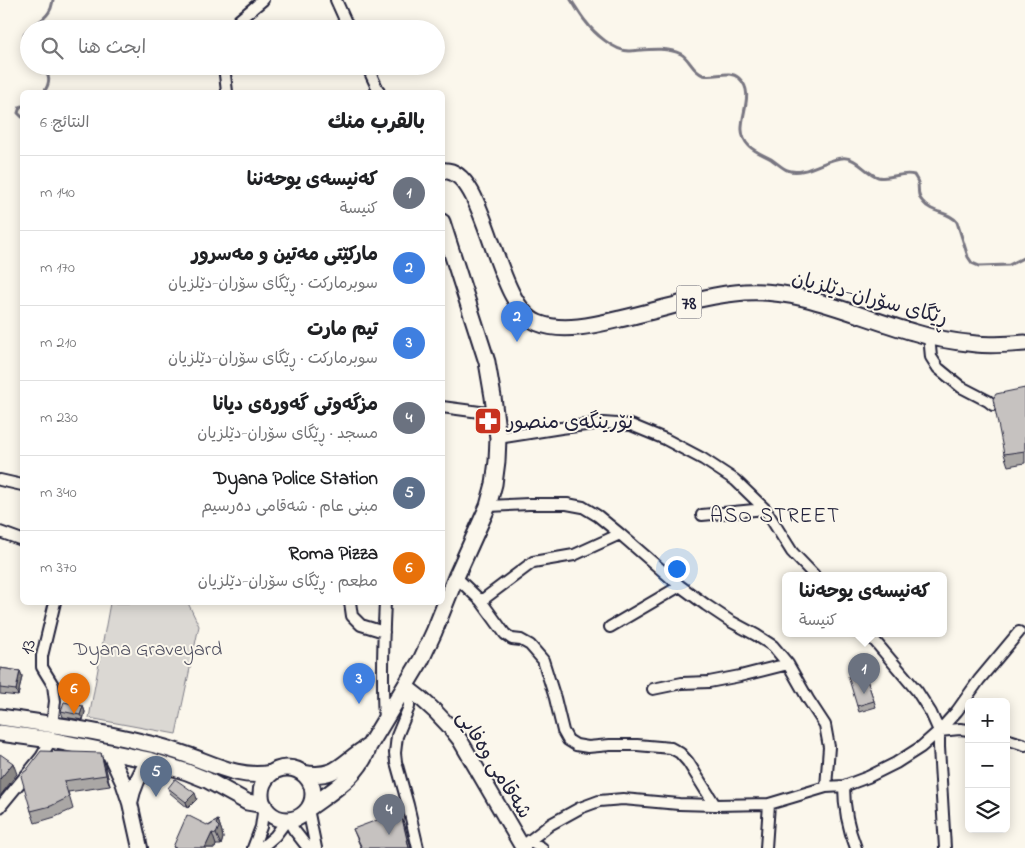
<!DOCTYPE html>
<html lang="ar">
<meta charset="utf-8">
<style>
body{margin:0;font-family:"Indie Flower","Playpen Sans Arabic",sans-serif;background:#f6f6f6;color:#202124;direction:rtl}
.controls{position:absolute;right:15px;bottom:15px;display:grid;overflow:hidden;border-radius:8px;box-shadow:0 2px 12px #0003}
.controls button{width:45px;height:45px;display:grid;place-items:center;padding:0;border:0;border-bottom:1px solid #e0e0e0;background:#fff;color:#202124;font:25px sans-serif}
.you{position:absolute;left:676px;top:568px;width:18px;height:18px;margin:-12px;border:4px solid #fff;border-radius:50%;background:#1a73e8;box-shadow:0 0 0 8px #1a73e833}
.badge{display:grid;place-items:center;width:32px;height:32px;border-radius:50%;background:#c8321e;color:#fff;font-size:16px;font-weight:700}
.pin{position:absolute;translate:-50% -41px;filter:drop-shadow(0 1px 2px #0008)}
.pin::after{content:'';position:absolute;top:26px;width:18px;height:15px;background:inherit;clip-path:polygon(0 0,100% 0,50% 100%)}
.popup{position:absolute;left:782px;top:572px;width:165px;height:65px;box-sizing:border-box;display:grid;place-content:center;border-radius:8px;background:#fff;filter:drop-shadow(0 1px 4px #0005);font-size:16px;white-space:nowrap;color:#757577}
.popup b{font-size:19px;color:#202124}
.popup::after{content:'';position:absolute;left:50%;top:100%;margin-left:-10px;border:10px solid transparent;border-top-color:#fff}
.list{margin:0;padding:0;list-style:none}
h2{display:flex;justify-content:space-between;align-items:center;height:65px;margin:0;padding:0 20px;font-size:21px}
h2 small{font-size:16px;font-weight:400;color:#757577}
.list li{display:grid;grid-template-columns:32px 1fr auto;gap:15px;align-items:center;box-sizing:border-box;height:75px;padding:0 20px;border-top:1px solid #e0e0e0}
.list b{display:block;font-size:19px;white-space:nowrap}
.list p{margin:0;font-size:16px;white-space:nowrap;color:#757577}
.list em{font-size:16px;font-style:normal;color:#757577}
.icon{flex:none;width:28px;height:28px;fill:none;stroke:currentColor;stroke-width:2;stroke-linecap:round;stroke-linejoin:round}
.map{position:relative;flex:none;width:1025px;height:848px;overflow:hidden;direction:ltr}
.search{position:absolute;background:#fff;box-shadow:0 2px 12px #0003;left:20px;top:20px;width:425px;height:55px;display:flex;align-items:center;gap:12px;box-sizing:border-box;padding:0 18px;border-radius:28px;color:#757577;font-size:19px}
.panel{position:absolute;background:#fff;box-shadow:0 2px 12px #0003;left:20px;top:90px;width:425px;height:515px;border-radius:8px;direction:rtl}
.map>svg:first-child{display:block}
.green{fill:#dbd8d3;stroke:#7e7d87}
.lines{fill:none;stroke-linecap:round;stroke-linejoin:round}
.stream{stroke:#787681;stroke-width:3}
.street-casing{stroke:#22223b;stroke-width:14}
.secondary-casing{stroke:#22223b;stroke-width:18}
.primary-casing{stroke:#22223b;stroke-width:19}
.street{stroke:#fbf7ec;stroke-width:10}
.secondary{stroke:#fbf7ec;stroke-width:14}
.primary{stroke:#fbf7ec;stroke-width:15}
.wall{fill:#aaa7a5;stroke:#22223b}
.shaded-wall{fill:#8b8886;stroke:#22223b}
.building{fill:#c6c2c0;stroke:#22223b}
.labels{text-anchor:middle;stroke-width:4;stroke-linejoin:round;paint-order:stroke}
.shield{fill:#fbf7ec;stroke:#636270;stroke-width:1}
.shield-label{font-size:19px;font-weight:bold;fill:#22223b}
.street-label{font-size:20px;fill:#22223b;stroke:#fbf7ec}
.poi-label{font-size:20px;fill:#22223b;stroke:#fbf7ec;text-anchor:start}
.park-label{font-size:20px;fill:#505061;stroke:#fbf7ec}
.neighbourhood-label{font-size:21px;letter-spacing:1px;fill:#22223b;stroke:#fbf7ec}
</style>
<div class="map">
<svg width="1025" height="848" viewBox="0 0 1025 848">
<rect width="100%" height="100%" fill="#fbf7ec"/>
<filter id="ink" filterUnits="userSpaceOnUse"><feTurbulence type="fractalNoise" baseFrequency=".02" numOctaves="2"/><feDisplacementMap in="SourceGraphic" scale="10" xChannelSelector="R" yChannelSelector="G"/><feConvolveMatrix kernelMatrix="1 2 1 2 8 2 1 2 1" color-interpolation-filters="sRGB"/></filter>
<g filter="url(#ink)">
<path class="green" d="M110,603H188L199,626L176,734L89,718Z"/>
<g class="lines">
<path class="stream" d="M571,0C576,7 580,15 586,22C594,33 614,51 629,51C645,50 666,46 681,54C690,59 692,71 703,75C715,78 729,69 739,78C760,97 729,126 749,146C755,152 764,155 771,159C777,163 782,168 787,170C804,177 825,159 842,158C856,156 865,173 878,177C890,180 902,171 914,175C915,177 918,181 918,183C919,190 917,196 923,202C932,214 949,211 957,222L968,257L972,263L979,266L1009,265L1025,257
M29,51C13,25 39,29 49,12C52,8 52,4 53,0
M42,66C50,76 51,82 44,92
M22,106L20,107L18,113L22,117"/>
<g class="street-casing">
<path id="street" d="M336,0L349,29
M233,29L239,20L263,0
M224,66L227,92
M367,66L379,92
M929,336L931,357L938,368L961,387L988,401L993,405
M442,407L495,414
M498,438L561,428L603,423L631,425L665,439L703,459L735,480L765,509L792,552L814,575
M0,480L22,485
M488,506L529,504H567L583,507L598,516L620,534L680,586L706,605L730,621L756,635L773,646L788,664L808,699L825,725L829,747L826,787
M702,515L765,509
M0,532L22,540
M456,577L481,601L505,634L512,639L521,640L530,645L543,660L555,698L563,731L568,740L576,745L588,747L610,745H637L671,748L680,753L688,762L715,805
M481,601L533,562L574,555L620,534
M350,602L352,616L361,625L384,632
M610,627L680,586
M868,633L917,691L931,713L939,731V747L945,848
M653,689L682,683L709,682L740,676L788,664
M403,690L409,699V707L397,736L395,753L396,762L408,805L418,848
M384,721C382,681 383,642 385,602
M52,725L55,701L53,685L42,667V656L55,602
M939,731L960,729L969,730
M1006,739L1025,745
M844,786C844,807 848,828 856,848
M0,807L41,757L51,740
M308,809L316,848
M288,820L294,830L308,848
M529,841L542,848
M253,848L261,827L264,806
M261,848L275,836L287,820
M524,848L529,841L551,824L580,808L599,801L623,799L679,804L715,805L769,804L826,787L844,786L868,777L896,763L921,747L939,731L957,711L979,680L1019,632
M766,848L769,804"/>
</g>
<g class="secondary-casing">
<path id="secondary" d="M405,686C427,702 444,718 460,740L523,848
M109,752L123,782L130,803L140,848
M130,803C133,787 140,773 149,760"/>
</g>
<g class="primary-casing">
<path id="primary" d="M442,171C487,165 493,305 538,323C562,333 595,325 620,319C661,310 703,295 745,292C801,288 860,318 913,332C932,338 956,342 976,344C992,346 1009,344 1025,343
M0,717C49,724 98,731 146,743C161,746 176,751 190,756C217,766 242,779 271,773
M0,733L51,740L149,760L187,772L207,780L247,802L264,805
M261 794a26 26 0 1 1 52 0a26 26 0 1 1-52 0Z
M303,773C338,780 343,760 369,746
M309,808C332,791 360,775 369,746L421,660L434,632L456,577L488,506L494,484L497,461L498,438L493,397L487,362L442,222"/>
</g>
<use href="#street" class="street"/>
<use href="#secondary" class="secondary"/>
<use href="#primary" class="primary"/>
</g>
<path class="wall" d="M1025,388V463L1008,466L1004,454Z
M0,668L20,671L22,676L18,696L0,694Z
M864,671L876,707L859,712L857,706Z
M83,706L85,712L83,720L63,717L61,711Z
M105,765L110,786L68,792L73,809L55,817L35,823L31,811L26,771Z
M168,788L197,799L188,808L170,793Z
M218,820L222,832V833L223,838L221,845H216L215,848H174L173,847Z
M405,826L411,848H361L353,829Z"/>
<path class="shaded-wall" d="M20,671L22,676L18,696L16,690Z
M83,706L85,712L83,720L80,715Z
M101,753L105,765L110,786L106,775Z
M13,763L17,774L0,796V779Z
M195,793L197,799L188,808L186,802Z
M401,814L405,826L411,848H409Z
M218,820L222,832V833L223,838L221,845L216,834V824Z
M212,833L216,845L215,848H205Z"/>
<path class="building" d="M1025,388V451L1004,454L993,399L996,394Z
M0,668L20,671L16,690L0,688Z
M864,671L874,701L857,706L848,676Z
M64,702L83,706L80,715L61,711Z
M41,751L101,753L106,775L64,781L69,797L51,806L31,811L21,776L25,771H26Z
M0,754L13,763L0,779Z
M175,779L195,793L186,802L168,788Z
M392,812L401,814L409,848H362L353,829L380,819Z
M187,815L209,826L218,820L216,824L219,827L216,834L212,833L205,848H176L173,847Z"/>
</g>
<defs>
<g id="pharmacy-square" transform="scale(1.4375)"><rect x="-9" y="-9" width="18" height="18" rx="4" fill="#c8321e" stroke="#fbf7ec"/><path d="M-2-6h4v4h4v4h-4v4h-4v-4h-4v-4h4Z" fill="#fff"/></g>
</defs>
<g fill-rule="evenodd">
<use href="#pharmacy-square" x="488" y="421"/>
</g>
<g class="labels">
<rect class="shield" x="676.5" y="285.5" width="25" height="33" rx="4"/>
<g class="shield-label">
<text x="689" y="309">78</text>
</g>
<g class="street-label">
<text transform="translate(870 297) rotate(15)" y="7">ڕێگای سۆران-دێلزیان</text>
<text transform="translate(27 647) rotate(-81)" y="7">13</text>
<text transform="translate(495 764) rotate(58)" y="7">شەقامی وەفایی</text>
</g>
<g class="poi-label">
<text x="507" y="428">نۆرینگه‌ی منصور</text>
</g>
<g class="park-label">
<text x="148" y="655">Dyana Graveyard</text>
</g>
<g class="neighbourhood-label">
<text x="775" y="522">ASO STREET</text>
</g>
</g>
</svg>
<div class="controls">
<button>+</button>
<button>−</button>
<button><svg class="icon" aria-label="layers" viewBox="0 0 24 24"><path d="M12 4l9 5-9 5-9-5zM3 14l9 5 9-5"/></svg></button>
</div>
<div class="you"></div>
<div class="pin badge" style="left:864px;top:694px;background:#6b7280">1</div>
<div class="popup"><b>کەنیسەی یوحەننا</b>كنيسة</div>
<div class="pin badge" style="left:517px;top:342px;background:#3f7fe0">2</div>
<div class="pin badge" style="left:359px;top:704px;background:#3f7fe0">3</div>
<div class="pin badge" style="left:389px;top:835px;background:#6b7280">4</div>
<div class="pin badge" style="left:156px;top:797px;background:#5c6f8a">5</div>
<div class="pin badge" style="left:74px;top:714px;background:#e8710a">6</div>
<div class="search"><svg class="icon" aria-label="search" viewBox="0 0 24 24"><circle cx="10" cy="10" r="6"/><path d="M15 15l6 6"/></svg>ابحث هنا</div>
<section class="panel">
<h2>بالقرب منك<small>النتائج: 6</small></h2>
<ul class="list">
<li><span class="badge" style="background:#6b7280">1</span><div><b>کەنیسەی یوحەننا</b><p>كنيسة</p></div><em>140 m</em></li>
<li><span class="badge" style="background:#3f7fe0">2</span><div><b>مارکێتی مەتین و مەسرور</b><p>سوبرماركت · ڕێگای سۆران-دێلزیان</p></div><em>170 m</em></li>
<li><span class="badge" style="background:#3f7fe0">3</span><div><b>تیم مارت</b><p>سوبرماركت · ڕێگای سۆران-دێلزیان</p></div><em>210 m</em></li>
<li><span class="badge" style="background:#6b7280">4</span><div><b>مزگەوتی گەورەی دیانا</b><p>مسجد · ڕێگای سۆران-دێلزیان</p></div><em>230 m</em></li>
<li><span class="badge" style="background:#5c6f8a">5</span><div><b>Dyana Police Station</b><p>مبنى عام · شەقامی دەرسیم</p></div><em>340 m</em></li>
<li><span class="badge" style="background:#e8710a">6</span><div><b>Roma Pizza</b><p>مطعم · ڕێگای سۆران-دێلزیان</p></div><em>370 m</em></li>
</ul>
</section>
</div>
